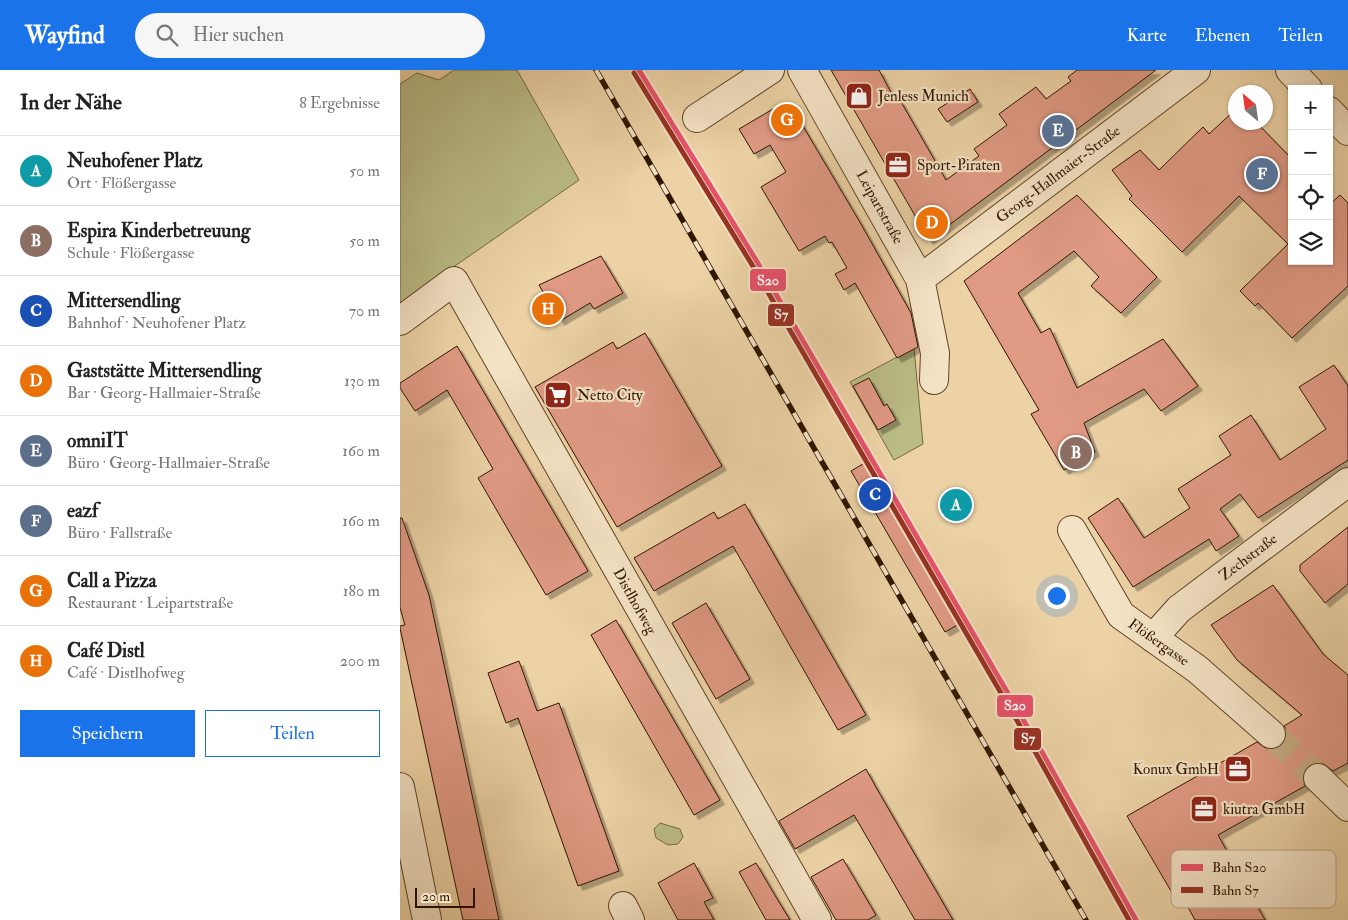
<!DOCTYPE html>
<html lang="de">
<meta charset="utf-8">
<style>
body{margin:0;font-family:"IM FELL Double Pica",serif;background:#f6f6f6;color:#222}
.controls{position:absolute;right:15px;top:15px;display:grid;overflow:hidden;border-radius:0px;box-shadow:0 1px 4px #0004}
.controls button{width:45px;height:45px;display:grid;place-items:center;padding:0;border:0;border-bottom:1px solid #e0e0e0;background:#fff;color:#222;font:25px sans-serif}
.compass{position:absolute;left:828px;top:15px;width:45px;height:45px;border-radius:50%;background:#fff;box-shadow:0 1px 4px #0004;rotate:331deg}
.scale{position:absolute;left:15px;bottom:12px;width:60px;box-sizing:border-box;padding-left:5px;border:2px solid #301600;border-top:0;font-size:14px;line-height:18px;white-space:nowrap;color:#301600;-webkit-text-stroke:4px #f3e2c4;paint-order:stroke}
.you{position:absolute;left:656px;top:525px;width:18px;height:18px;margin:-12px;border:4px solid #fff;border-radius:50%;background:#1a73e8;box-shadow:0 0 0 8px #1a73e833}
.badge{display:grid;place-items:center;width:32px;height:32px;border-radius:50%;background:#1a73e8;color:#fff;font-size:16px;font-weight:700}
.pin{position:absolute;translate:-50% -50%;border:2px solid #fff;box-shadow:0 1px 5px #0006}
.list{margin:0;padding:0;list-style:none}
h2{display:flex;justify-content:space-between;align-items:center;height:65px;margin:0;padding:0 20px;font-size:21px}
h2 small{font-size:16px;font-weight:400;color:#767676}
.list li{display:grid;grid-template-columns:32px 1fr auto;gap:15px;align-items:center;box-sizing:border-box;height:70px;padding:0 20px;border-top:1px solid #e0e0e0}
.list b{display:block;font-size:19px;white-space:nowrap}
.list p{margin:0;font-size:16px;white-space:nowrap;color:#767676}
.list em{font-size:16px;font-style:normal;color:#767676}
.actions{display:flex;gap:10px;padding:15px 20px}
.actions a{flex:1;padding:11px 0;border:1px solid #1a73e8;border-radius:0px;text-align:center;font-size:18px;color:#1a73e8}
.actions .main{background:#1a73e8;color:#fff}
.icon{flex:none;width:28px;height:28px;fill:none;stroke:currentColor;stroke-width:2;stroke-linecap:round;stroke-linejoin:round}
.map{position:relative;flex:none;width:948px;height:850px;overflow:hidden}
header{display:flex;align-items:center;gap:30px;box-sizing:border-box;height:70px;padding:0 25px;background:#1a73e8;color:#fff}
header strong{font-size:24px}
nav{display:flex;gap:28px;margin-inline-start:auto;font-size:18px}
.search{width:350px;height:45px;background:#f6f6f6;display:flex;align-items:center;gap:12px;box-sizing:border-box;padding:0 18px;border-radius:28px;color:#767676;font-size:19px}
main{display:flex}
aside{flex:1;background:#fff}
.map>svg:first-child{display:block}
.green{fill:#babb85;stroke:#756842}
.building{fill:#e09a84;stroke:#301600;filter:url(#shadow)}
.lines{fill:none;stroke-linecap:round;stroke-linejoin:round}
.minor-tunnel{stroke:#c6ac84;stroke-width:28;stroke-dasharray:28 14;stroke-linecap:butt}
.minor-casing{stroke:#5f4529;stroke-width:30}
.minor{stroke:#f3e2c4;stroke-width:28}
.rail-casing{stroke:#301600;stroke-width:5.5}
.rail{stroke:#f3e2c4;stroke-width:4;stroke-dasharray:11;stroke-linecap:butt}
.rail-1-casing{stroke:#f3e2c4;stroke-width:9}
.rail-2-casing{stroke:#f3e2c4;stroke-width:9}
.rail-1{stroke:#e7526b;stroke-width:5}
.rail-2{stroke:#983224;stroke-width:5}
.labels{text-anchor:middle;stroke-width:4.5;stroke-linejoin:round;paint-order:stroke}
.poi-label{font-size:15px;fill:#301600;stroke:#f3e2c4;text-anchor:start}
.street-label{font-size:15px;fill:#301600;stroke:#f3e2c4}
.key{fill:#f3e2c4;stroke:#b8a589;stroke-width:1}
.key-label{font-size:14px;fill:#301600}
.line-badge{stroke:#f3e2c4;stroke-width:2}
.badge-label{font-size:14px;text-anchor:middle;font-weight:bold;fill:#fff}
</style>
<header>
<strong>Wayfind</strong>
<div class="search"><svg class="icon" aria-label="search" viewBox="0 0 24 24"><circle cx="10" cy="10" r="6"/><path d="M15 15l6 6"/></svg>Hier suchen</div>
<nav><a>Karte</a><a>Ebenen</a><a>Teilen</a></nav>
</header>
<main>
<aside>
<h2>In der Nähe<small>8 Ergebnisse</small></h2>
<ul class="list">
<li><span class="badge" style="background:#0f9aa8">A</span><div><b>Neuhofener Platz</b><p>Ort · Flößergasse</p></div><em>50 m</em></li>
<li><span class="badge" style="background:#8d6e63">B</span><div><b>Espira Kinderbetreuung</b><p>Schule · Flößergasse</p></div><em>50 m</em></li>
<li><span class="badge" style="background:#1a4fb4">C</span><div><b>Mittersendling</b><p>Bahnhof · Neuhofener Platz</p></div><em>70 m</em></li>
<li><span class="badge" style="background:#e8710a">D</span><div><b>Gaststätte Mittersendling</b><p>Bar · Georg-Hallmaier-Straße</p></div><em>130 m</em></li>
<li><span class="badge" style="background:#5c6f8a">E</span><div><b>omniIT</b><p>Büro · Georg-Hallmaier-Straße</p></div><em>160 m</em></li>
<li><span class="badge" style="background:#5c6f8a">F</span><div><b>eazf</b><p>Büro · Fallstraße</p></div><em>160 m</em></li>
<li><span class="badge" style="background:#e8710a">G</span><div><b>Call a Pizza</b><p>Restaurant · Leipartstraße</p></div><em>180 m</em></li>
<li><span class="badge" style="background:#e8710a">H</span><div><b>Café Distl</b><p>Café · Distlhofweg</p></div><em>200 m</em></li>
</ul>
<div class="actions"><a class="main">Speichern</a><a>Teilen</a></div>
</aside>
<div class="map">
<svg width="948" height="850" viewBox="0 0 948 850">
<defs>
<filter id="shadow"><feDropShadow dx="4.5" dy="4.5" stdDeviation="0" flood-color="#0004"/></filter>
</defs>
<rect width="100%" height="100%" fill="#ecd2a5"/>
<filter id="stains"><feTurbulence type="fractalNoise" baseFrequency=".004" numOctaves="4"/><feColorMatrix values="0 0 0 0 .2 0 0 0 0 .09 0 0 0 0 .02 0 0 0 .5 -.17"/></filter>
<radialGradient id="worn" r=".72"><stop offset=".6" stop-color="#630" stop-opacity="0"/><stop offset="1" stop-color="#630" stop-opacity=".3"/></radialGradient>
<path class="green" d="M54,0H117L179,110L0,234V14L17,3L39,10Z
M514,278L523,374L494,390L450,312Z
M260,753L280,759L283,767L278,774L268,775L256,768L254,759Z"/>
<path class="building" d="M431,0H479L496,32L500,30L546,110L579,86L574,79L607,55L599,44L636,17L646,29L671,11L668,7L677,0H756L529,170Z
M570,19L578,32L547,52L538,39Z
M391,36L461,154L511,243L518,277L497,288L455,213L444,220L435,204L447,198L432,172L429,173L425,166L399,181L361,117L386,102L370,75L354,84L339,59L373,39L376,45Z
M836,39V52H856L892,89V191H929V135L940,125L948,133V216L892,268L858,233L855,236L840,221L888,174L839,126L782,182L729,129L732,126L712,100L740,80L759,100L803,57L809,64Z
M677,125L757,207L721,243L691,216L699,207L674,181L618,223L641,263L650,258L677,318L763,269L798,316L761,341L744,319L684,353L695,382L664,400L631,344L639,340L564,211Z
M201,186L223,223L194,239L190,233L160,251L139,215Z
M245,263L322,396L217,457L135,317L213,272L217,279Z
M57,276L188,501L146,525L78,408L93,399L47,320L15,341L0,318V313Z
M934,295L948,316V390L858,448L840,424L820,439L839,466L816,481L809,469L733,517L688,448L718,428L744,468L790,438L778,419L831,385L819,366L851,345L880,390L926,359L899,317Z
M469,308L484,336L487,334L496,350L478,360L453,316Z
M468,391L561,553L545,562L451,401Z
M345,434L466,645L438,660L333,476L254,521L234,488L314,442L318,449Z
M0,448H2L29,525L99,850H63L0,558V556L5,555L0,538Z
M948,457V514L925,533L900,501V495Z
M873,515L923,584L948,605V693L933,701L922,693H913L907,697L903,704V712L905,716L818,765L865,850H795L784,830L778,833L727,746L857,672L867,679H876L882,675L886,668V659L884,656L902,645L837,590L811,555Z
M306,533L350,609L316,629L272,553Z
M216,550L320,730L294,745L191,565Z
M119,591L137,641L159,633L219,801L178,816L118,648L106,653L88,603Z
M466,699L477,719L553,850H515L454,745L395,779L379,751Z
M443,789L476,845L468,850H436L411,807Z
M294,793L313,828L304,832L314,850H278L258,813Z
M356,793L376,827L390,850H366L339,802Z"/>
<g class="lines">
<path class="minor-tunnel" d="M871,664L918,708"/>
<g class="minor-casing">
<path id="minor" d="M402,0L520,209L535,283L534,310
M890,0L908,19
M929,41L948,61
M297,48L370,0
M520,209L796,0
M0,251L54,211L417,850
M672,460L721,545L797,599L871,664
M753,568L779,539L948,412
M918,708L948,737
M0,717L27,850
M223,836L230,850"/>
</g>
<use href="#minor" class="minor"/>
<g class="rail-casing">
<path id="rail" d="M196,0L686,850"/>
</g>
<use href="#rail" class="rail"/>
<g class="rail-1-casing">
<path id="rail-1" d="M239,0L356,190L642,682L736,850"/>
</g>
<g class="rail-2-casing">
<path id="rail-2" d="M234,3L351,193L637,685L729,850"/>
</g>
<use href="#rail-1" class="rail-1"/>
<use href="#rail-2" class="rail-2"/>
</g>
<defs>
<g id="shop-square" transform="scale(1.4375)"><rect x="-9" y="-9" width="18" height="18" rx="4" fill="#8f2418" stroke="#f3e2c4"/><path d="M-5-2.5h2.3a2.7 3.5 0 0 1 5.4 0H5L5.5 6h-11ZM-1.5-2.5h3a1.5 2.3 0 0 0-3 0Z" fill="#fff"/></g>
<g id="office-square" transform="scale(1.4375)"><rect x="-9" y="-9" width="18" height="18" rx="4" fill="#8f2418" stroke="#f3e2c4"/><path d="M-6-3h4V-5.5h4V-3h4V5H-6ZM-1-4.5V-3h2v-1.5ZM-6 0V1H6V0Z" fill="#fff"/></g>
<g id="supermarket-square" transform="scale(1.4375)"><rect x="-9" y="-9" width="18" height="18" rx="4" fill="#8f2418" stroke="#f3e2c4"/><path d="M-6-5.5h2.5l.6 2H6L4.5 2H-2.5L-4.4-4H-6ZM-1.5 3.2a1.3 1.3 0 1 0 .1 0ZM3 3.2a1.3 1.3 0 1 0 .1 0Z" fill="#fff"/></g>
</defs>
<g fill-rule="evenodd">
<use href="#shop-square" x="459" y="26"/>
<use href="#office-square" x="498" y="95"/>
<use href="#supermarket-square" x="158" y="325"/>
<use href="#office-square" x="838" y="699"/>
<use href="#office-square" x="804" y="739"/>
</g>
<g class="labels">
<g class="poi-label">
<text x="478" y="31">Jenless Munich</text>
<text x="517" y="100">Sport-Piraten</text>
<text x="177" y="330">Netto City</text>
<text x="819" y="704" text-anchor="end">Konux GmbH</text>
<text x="823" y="744">kiutra GmbH</text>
</g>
<g class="street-label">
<text transform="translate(658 104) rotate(-37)" y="5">Georg-Hallmaier-Straße</text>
<text transform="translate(480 137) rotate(61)" y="5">Leipartstraße</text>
<text transform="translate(848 487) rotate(-37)" y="5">Zechstraße</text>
<text transform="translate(235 531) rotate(61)" y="5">Distlhofweg</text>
<text transform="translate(759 572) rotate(35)" y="5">Flößergasse</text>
</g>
</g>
<rect x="771" y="780" width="165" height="58" rx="8" class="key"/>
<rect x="781" y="794" width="22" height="7" fill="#e7526b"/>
<rect x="781" y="817" width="22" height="6" fill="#983224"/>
<g class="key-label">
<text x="812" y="802">Bahn S20</text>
<text x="812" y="825">Bahn S7</text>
</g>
<g class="line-badge">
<rect x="349" y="198" width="38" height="24" rx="5" fill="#e7526b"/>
<rect x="367" y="233" width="28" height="24" rx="5" fill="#983224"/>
<rect x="596" y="624" width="38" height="24" rx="5" fill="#e7526b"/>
<rect x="613" y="657" width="29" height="24" rx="5" fill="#983224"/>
</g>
<g class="badge-label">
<text x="368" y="215">S20</text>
<text x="381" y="249">S7</text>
<text x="615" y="640">S20</text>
<text x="628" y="673">S7</text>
</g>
<rect width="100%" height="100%" filter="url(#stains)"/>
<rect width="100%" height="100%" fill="url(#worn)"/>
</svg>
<div class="controls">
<button>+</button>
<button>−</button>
<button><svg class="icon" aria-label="locate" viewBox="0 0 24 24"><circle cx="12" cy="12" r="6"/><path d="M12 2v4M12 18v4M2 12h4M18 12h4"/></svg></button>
<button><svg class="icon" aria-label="layers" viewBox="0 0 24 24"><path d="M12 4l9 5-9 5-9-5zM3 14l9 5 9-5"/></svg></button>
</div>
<svg class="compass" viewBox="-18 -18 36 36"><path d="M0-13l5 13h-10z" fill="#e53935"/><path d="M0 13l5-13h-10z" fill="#767676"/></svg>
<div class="scale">20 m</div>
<div class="you"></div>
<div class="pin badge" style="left:556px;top:435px;background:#0f9aa8">A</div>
<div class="pin badge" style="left:676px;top:383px;background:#8d6e63">B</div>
<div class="pin badge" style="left:475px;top:425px;background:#1a4fb4">C</div>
<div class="pin badge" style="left:532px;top:153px;background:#e8710a">D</div>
<div class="pin badge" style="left:658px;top:61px;background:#5c6f8a">E</div>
<div class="pin badge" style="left:862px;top:104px;background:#5c6f8a">F</div>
<div class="pin badge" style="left:387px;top:50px;background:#e8710a">G</div>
<div class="pin badge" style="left:148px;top:239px;background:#e8710a">H</div>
</div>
</main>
